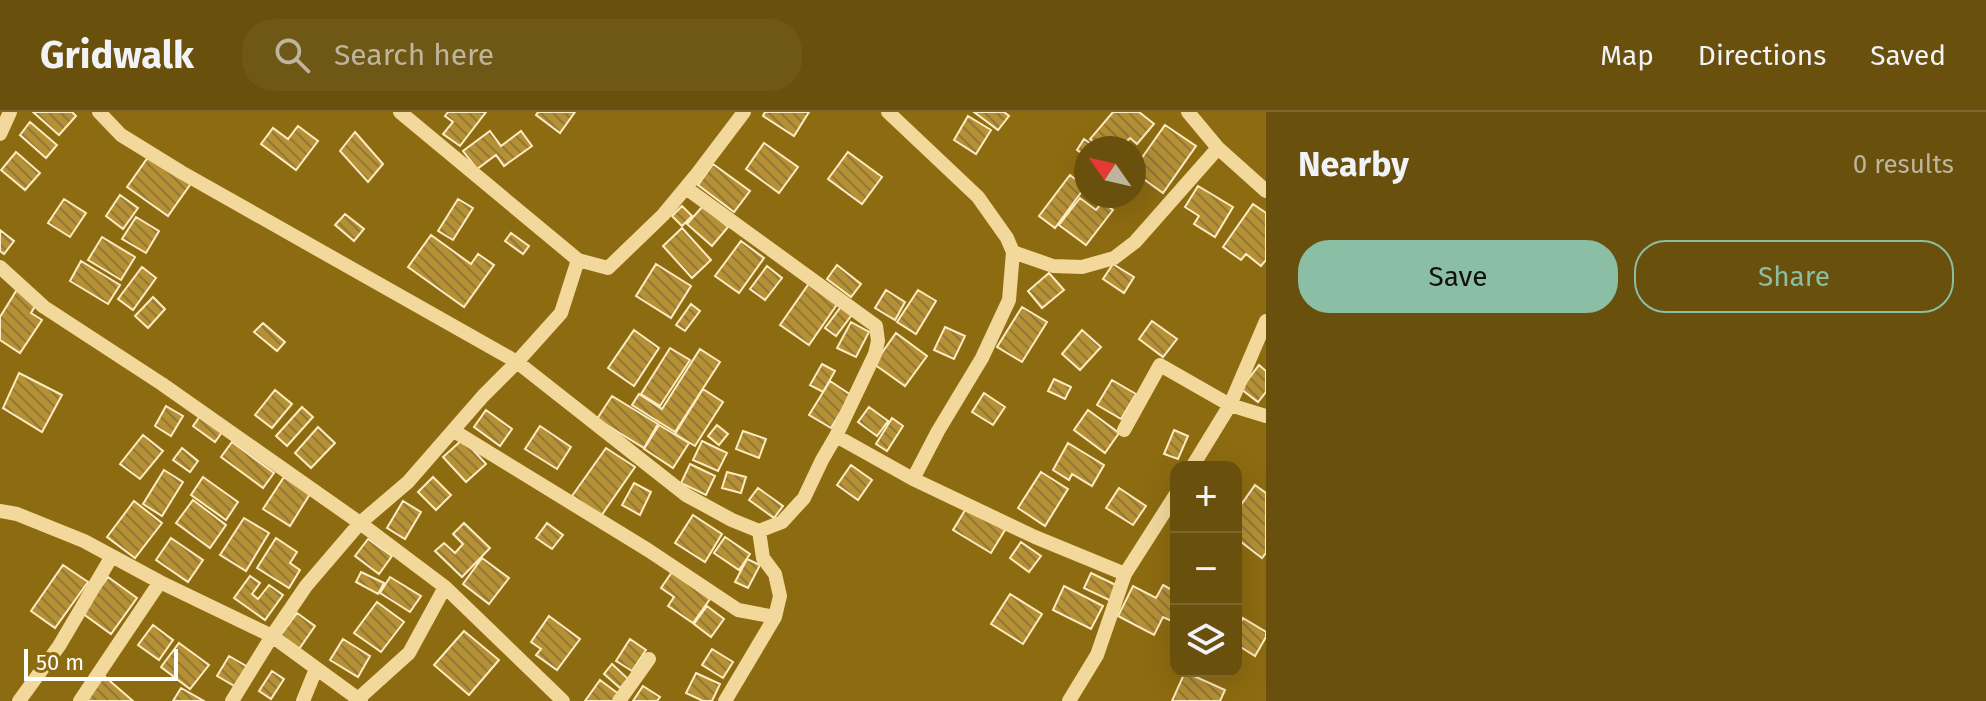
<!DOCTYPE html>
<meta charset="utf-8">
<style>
body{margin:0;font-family:"Fira Sans",sans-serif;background:#6f5716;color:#f1f3f6}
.controls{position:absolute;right:24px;bottom:24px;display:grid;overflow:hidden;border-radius:16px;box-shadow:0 8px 32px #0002}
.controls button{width:72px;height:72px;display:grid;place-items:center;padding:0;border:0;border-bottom:2px solid #7d672e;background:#6a500d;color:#f1f3f6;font:40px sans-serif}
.compass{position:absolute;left:1074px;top:24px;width:72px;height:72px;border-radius:50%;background:#6a500d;box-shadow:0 8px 32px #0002;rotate:304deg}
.scale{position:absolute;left:24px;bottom:20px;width:154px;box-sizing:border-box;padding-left:8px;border:4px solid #fff;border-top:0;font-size:22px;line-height:28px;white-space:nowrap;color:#fff;-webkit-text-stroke:6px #8d6b11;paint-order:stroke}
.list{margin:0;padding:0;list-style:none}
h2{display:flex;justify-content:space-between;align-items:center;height:104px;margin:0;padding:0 32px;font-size:34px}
h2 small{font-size:26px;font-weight:400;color:#beb59d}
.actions{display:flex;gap:16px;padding:24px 32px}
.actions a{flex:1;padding:18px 0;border:2px solid #8abfa5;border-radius:32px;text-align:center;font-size:28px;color:#8abfa5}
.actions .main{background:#8abfa5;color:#111}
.icon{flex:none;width:44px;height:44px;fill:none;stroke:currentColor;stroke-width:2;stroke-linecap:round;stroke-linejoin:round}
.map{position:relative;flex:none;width:1266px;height:589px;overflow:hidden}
header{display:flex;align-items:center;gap:48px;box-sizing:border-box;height:112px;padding:0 40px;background:#6a500d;border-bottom:2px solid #7d672e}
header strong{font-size:38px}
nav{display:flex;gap:44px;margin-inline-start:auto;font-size:28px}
.search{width:560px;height:72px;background:#6f5716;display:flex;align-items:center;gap:20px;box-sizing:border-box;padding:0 28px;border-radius:32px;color:#beb59d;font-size:30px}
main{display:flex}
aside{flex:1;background:#6a500d}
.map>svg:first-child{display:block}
.building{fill:url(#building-back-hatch);stroke:#fdebc1;stroke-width:2}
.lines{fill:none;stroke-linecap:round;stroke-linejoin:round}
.minor{stroke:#f2d89a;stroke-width:14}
</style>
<header>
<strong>Gridwalk</strong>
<div class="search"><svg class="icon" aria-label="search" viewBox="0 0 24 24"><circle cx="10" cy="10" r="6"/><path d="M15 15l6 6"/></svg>Search here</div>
<nav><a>Map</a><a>Directions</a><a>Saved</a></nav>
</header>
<main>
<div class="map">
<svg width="1266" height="589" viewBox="0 0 1266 589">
<defs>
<pattern id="building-back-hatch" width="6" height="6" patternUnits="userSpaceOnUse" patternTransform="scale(2)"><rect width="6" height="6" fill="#b59035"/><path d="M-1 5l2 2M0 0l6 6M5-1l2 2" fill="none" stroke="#90783d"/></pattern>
</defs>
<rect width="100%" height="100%" fill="#8d6b11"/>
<path class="building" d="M33,0H72L76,4L59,23Z
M448,0H486L460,34L443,22L453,10L445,4Z
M538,0H575L560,21L536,3Z
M765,0H809L794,24L763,4Z
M974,0H1004L1009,4L998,18Z
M1113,0H1139L1154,12L1137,32L1130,26L1121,36H1101L1090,27Z
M968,4L991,18L976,42L954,28Z
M30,10L57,33L46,46L20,23Z
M1165,13L1196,34L1163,81L1134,60V57Z
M298,14L318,29L296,58L261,32L273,16L288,27Z
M490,19L501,34L521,19L532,34L504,54L496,43L477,57L463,39Z
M355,20L383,52L368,70L340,39Z
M1084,27L1094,34L1093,36H1086V44L1077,38Z
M764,31L798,55L779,81L746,57Z
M16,40L40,61L25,78L1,58Z
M848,40L882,65L862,92L828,67Z
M151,41L192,70L168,104L127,75Z
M713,52L750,79L734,100L698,73Z
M1070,63L1085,75L1055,116L1039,104Z
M1198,74L1233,95L1215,125L1194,112L1199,104L1185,95Z
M120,83L138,96L123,117L106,104Z
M1080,86L1096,98L1102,90L1113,98L1086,133L1059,113Z
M64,87L86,101L70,125L48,111Z
M458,87L473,96L453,128L438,119Z
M1253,92L1266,101V148L1261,154L1246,142L1241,148L1223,135Z
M682,94L692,104L682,114L672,104Z
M703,94L728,115L712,134L687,112Z
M345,102L364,117L354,129L335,113Z
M136,105L159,119L146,141L122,127Z
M682,116L711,148L692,166L663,134Z
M0,118L14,129L4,142L0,139Z
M511,121L529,134L523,142L505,129Z
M431,123L471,152L478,142L494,153L464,195L408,155Z
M102,125L135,145L121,168L88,148Z
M741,129L764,146L739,181L715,164Z
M81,149L120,173L108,192L70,169Z
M656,152L691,174L671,206L636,184Z
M1113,152L1134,165L1124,181L1103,167Z
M837,153L861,172L851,185L827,167Z
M767,154L782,166L765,188L750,177Z
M142,155L156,166L133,198L118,187Z
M1049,161L1064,178L1042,196L1028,179Z
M810,170L838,191L809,233L780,213Z
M18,176L38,189L31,201L42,208L20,241L0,228V205Z
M886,178L905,190L895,208L875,196Z
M918,178L936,189L916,222L897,210Z
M153,185L165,197L148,216L135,204Z
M691,192L700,199L685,219L676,213Z
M843,192L854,200L836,224L825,216Z
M1022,195L1047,210L1022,250L997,235Z
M1152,209L1177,227L1163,245L1139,227Z
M851,210L869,220L856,245L837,236Z
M263,211L285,230L277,239L254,220Z
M945,215L965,224L954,247L934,238Z
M634,218L659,236L634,274L608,256Z
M1082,218L1101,235L1080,258L1062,242Z
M896,221L927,244L905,274L874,252Z
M670,236L690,248L660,294L641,282Z
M700,237L720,250L675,320L632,293L639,282L662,297Z
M822,252L835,259L823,280L810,273Z
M1259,253L1266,259V280L1258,290L1241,277Z
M19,261L62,283L42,320L3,296Z
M1054,267L1071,275L1065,287L1048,279Z
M1112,268L1136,282L1121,307L1097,293Z
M830,269L851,283L831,316L809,303Z
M703,277L723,290L695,334L675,322Z
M275,278L292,292L272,316L255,303Z
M984,281L1005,295L993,313L972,300Z
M612,284L658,312L644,336L597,307Z
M166,294L183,304L171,324L155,314Z
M302,295L313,305L287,334L276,324Z
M869,295L888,309L877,324L858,310Z
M486,298L512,317L500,334L474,315Z
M1088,298L1119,321L1105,341L1074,318Z
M203,300L225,316L215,330L193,314Z
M892,306L903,314L887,339L876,332Z
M659,313L689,331L673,356L644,337Z
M717,313L728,322L719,333L708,324Z
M540,314L571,335L557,357L525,337Z
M318,315L335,331L311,356L295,341Z
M1174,318L1188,324L1178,347L1164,342Z
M743,319L766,327L759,346L736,337Z
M143,323L163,339L140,367L120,352Z
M463,327L486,352L466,370L443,345Z
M702,329L727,341L718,359L693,348Z
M232,330L274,361L263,376L221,345Z
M1068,331L1104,353L1092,374L1072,362L1069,368L1053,358Z
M182,336L198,349L190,360L173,348Z
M606,336L635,355L601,404L572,384Z
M690,352L715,364L706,383L681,371Z
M851,353L872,368L858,388L837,373Z
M164,358L183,370L162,404L143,392Z
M727,360L746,365L741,381L722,376Z
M1041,360L1068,377L1045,414L1018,396Z
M203,365L238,390L226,408L191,383Z
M284,365L310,382L290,414L263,397Z
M433,365L451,383L436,398L418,380Z
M634,371L651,380L640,403L622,393Z
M1255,373L1266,381V441L1262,446L1236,426V400Z
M758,376L783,394L774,406L749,388Z
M1119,376L1146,394L1133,413L1106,396Z
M193,388L226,413L210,436L176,411Z
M134,389L162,411L135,446L107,425Z
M403,389L421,400L405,427L387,416Z
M967,395L1005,418L991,441L953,418Z
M693,403L722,422L705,450L675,431Z
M244,406L269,421L246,459L220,443Z
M464,411L490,436L462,465L435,439L444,431L455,441L463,432L453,422Z
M547,411L563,423L552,437L536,426Z
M725,425L750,442L739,458L714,441Z
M171,426L203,448L188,470L156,448Z
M276,426L297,440L290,451L300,458L289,476L257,456Z
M368,427L392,444L379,462L355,444Z
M1021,430L1041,444L1029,460L1010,446Z
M482,446L509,466L489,492L463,472Z
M747,447L760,453L748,476L735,470Z
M63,453L88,470L55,516L31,499Z
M361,460L384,471L378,482L356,470Z
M672,460L710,487L693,511L668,494L674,485L661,476Z
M1091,461L1118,474L1111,489L1084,476Z
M250,464L260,471L252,482L258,487L269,473L283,483L265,508L234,486Z
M108,465L137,486L111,522L82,501Z
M390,465L421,484L410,500L380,481Z
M1163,473L1176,480V511L1163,505L1154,523L1118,504L1133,474L1156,486Z
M1064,474L1103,494L1091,517L1053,498Z
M1010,482L1042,502L1023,532L991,512Z
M377,490L404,510L381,540L354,521Z
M707,494L724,507L711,525L694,512Z
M297,501L315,514L299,537L280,524Z
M549,504L580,527L557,558L536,543L541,537L531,530Z
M1243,506L1266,520V525L1255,544L1236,532V518Z
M153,513L173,528L159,548L138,533Z
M464,519L499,548L469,583L434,553Z
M343,527L370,544L358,565L330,548Z
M630,527L646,538L632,559L616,549Z
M179,531L209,553L190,577L161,555Z
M712,537L733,550L723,566L702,553Z
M229,544L248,555L236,575L217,564Z
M612,552L628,567L620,576L604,562Z
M272,559L284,567L271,587L259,579Z
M1185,560L1225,578L1220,589H1172Z
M696,561L720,572L712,589H703L686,581Z
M103,563L133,589H80Z
M600,568L620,583L616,589H585Z
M643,574L660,585L657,589H633Z
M181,576L204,589H173Z"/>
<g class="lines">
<path class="minor" d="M99,0L121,23L181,60L517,250L686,383L732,408L759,419L782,410L804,386L822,348L836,324L913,367L1035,425L1125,462
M400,0L578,148
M888,0L978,85L1007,126L1013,140L1009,188L982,246L938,319L913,367
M1188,0L1218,36L1266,79
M0,22L10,0
M686,76L876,214L878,229L875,242L836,324
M1013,140L1053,154L1082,155L1114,146L1135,130L1218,36
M0,155L44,195L162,272L360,411L445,475L563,589
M1124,318L1160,253L1230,293L1266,304
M454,319L648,438L738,498L775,505
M1192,355L1230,293L1266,209
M0,399L17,402L84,429L160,470L272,524L361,589
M358,587L409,541L445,475
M19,589L59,534L112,444
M80,589L160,470
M232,589L272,524L306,474L360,411L408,370L483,284L517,250L561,201L578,148L608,156L663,103L697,62L744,0
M303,589L316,557
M619,589L649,547
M725,589L775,505L780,484L775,462L763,446L759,419
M1069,589L1097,543L1125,462L1176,382"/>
</g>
</svg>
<div class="controls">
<button>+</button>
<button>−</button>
<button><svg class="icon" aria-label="layers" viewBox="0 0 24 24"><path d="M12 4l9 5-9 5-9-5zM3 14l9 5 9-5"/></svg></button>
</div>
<svg class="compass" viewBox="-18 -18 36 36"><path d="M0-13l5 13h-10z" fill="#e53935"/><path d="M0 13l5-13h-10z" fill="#beb59d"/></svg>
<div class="scale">50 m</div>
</div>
<aside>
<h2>Nearby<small>0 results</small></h2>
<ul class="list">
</ul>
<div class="actions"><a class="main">Save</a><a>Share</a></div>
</aside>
</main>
